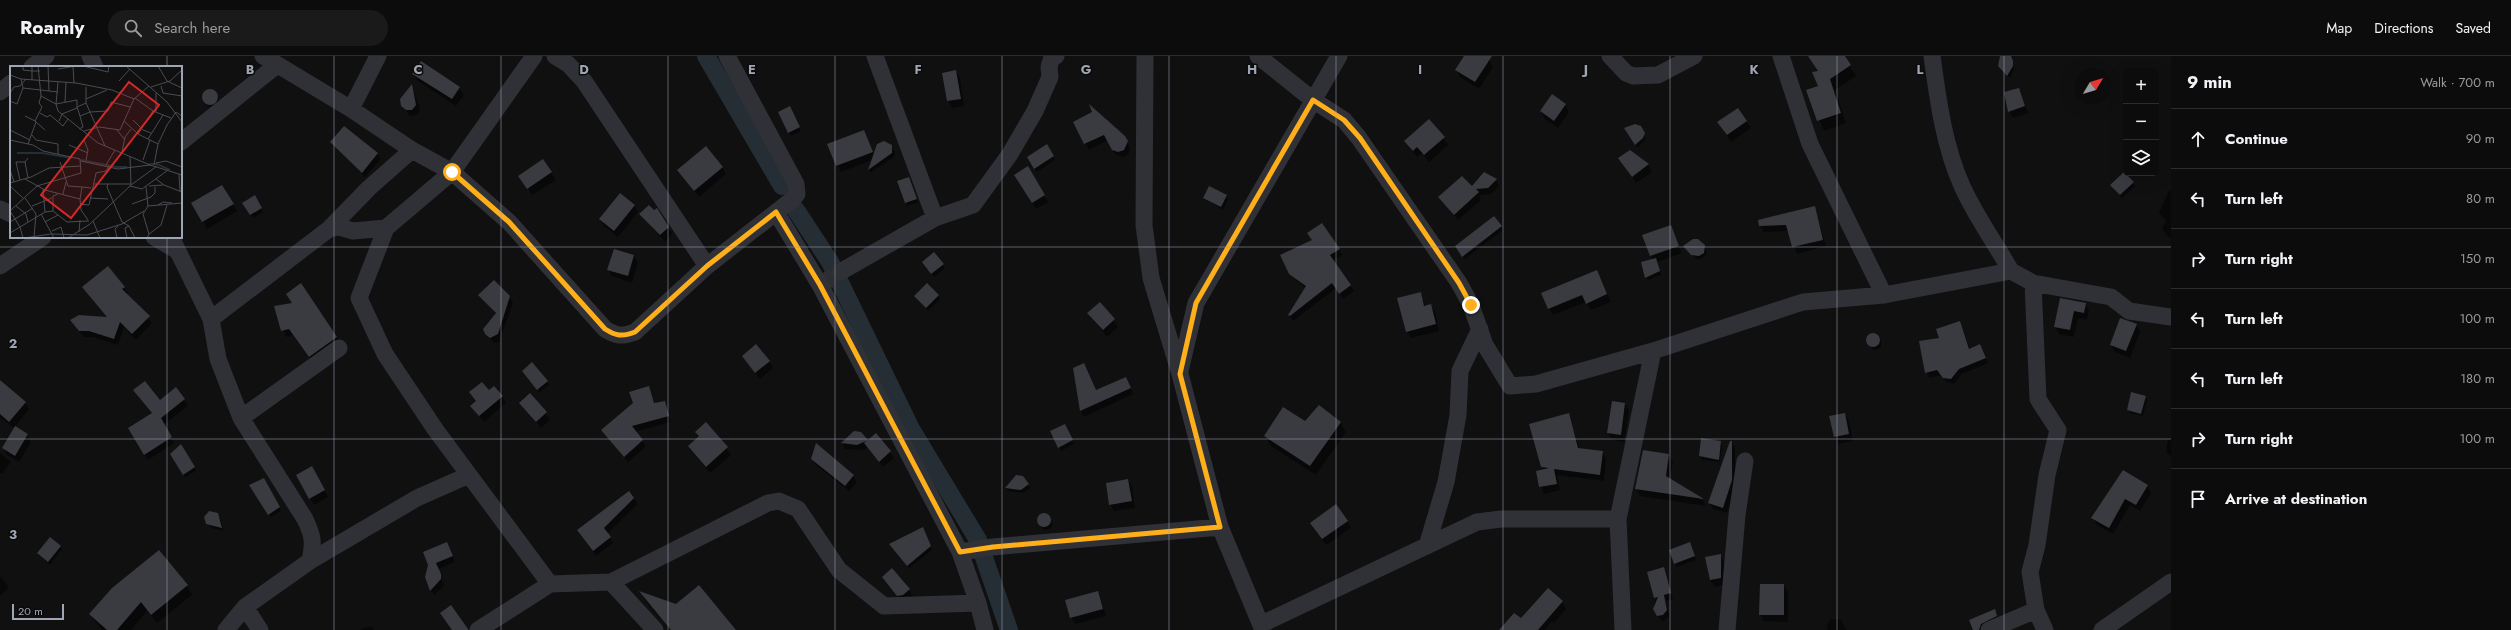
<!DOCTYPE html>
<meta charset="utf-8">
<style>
body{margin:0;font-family:Jost,sans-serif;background:#1a1a1b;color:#f1f3f6}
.controls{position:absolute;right:12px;top:12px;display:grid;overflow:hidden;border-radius:6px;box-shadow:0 4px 16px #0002}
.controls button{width:36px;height:36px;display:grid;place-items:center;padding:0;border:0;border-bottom:1px solid #2c2c2e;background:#0c0c0d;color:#f1f3f6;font:20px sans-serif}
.compass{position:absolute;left:2075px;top:12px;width:36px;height:36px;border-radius:50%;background:#0c0c0d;box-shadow:0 4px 16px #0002;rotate:52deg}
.scale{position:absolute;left:12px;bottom:10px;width:52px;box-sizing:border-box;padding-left:4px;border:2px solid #9fa6b3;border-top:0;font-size:11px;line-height:14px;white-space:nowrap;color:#9fa6b3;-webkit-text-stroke:3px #0b0b0c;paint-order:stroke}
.stop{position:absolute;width:12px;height:12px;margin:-9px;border:3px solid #feaf1a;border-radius:50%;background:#fff}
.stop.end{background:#feaf1a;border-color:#fff;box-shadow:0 1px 4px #0008}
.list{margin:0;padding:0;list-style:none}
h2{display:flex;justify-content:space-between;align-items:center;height:52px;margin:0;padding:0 16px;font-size:17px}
h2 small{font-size:13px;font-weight:400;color:#9a9b9d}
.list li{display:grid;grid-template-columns:26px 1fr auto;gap:12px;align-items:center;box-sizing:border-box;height:60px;padding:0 16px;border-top:1px solid #2c2c2e}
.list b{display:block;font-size:15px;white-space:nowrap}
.list em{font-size:13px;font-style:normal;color:#9a9b9d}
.icon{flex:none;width:22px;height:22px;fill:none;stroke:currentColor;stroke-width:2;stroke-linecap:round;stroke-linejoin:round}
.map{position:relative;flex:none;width:2171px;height:574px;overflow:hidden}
header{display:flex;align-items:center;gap:24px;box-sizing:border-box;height:56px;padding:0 20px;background:#0c0c0d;border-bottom:1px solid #2c2c2e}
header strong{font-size:19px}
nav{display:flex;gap:22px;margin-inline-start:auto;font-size:14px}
.search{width:280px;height:36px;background:#1a1a1b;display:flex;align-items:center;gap:10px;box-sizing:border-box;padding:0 14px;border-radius:22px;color:#9a9b9d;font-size:15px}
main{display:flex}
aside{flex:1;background:#0c0c0d}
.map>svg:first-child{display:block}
.shadow{fill:#0007}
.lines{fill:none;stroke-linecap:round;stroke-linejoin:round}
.canal{stroke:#252e35;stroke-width:18}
.building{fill:#3a3b41}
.minor-tunnel{stroke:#2d2e31;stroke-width:17;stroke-dasharray:17 8;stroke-linecap:butt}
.minor{stroke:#303136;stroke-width:17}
.route{stroke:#feaf1a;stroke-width:5}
.grid{fill:none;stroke:#9fa6b3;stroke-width:1;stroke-opacity:0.55}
.inset-river{fill:none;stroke:#252e35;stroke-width:2}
.inset-road{fill:none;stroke:#494c52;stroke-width:1}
.view{fill:#d62828;fill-opacity:0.15;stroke:#d62828;stroke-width:2}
.inset-edge{fill:none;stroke:#9fa6b3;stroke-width:2}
.grid-label{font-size:13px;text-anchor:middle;font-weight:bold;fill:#9fa6b3;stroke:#0b0b0c;stroke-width:3;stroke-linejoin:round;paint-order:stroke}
</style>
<header>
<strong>Roamly</strong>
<div class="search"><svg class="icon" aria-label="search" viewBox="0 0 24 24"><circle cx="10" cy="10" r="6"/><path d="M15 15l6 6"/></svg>Search here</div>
<nav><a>Map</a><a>Directions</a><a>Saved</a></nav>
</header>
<main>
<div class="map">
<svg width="2171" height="574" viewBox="0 0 2171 574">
<rect width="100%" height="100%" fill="#101011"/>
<path class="shadow" d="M1465,0H1483L1489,4L1493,11L1479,33L1460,21L1456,14Z
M1819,0H1844L1856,20L1835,34L1846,67L1824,75L1808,35L1819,31L1818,16L1812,5Z
M2012,5L2014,14L2010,22L1999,10Z
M956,15L960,22L964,50L952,52L948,45Z
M413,18L459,32L464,39L456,50L418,25Z
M412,30L420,53L418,58L410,60L401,47Z
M2019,33L2028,57L2013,62L2009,55Z
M203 43a8 8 0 1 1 16 0a8 8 0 1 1-16 0Z
M181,36L184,41L181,46Z
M1565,49L1569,56L1558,72L1545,63L1541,56Z
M1738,53L1751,72L1731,86L1723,73Z
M791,55L801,75L791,80L779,57Z
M1429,64L1448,89L1429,106L1422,97L1417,101L1405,85Z
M1074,66L1124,80L1130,92L1129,97L1125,101L1116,99L1108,84L1089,94Z
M1625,72L1643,75L1645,83L1638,92Z
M864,75L874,99L877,89L888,87L895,96L894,101L870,117L869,114L872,104L841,116L837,109Z
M331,86L378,98L381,103L365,121Z
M1046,90L1055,104L1037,116L1028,101Z
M1630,95L1648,109L1652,116L1636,127L1620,103Z
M543,104L556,124L532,139L524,127Z
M722,111L726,118L699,141L678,114Z
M1027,112L1048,146L1036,153L1016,119Z
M1496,124L1499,130L1491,138L1479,139L1481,144L1458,164L1439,141Z
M898,125H910L918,146L907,150Z
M2133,127L2135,130L2122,142L2113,132Z
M222,130L237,155L207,173L193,147Z
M2169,134L2171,135V182L2167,180L2162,173L2166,165L2159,157Z
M1226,140L1228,143L1223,154L1204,142Z
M254,141L263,156L253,162L244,147Z
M634,149L638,156L618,181L604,170L600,163Z
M1814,151L1826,190L1797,198L1789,175L1764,176L1760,170Z
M640,158L668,171L672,178L665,186Z
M1494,161L1503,174L1465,203L1458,194Z
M1670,170L1682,197L1657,206L1661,219L1648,224L1646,221L1653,204L1643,180Z
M1696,184L1701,185L1707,196L1705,200L1698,204L1684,190Z
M1313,185L1339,193L1342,199L1333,205L1354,235L1343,243L1336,232L1293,265L1289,259L1306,232L1292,221L1310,233Z
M634,200L638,207L632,227L612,220L608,213Z
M943,209L945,212L934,221L925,210Z
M1600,222L1611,246L1591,254L1586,246L1553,259L1549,252Z
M124,231L128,237L126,239L152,267L136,284L124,271L118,289L93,281H84L75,270L108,262L84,232Z
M1420,237L1426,250L1430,249L1435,256L1439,275L1411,282L1407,275Z
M480,239L509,241L513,247L499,286L494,287L485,276V270L496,258Z
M938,240L940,243L928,255L915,241Z
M2060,243L2085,248L2089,255L2087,264L2078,262L2074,281L2059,278L2055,271Z
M1100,247L1118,271L1107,281L1089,257Z
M276,251L337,281L340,288L313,307L293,279L286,281Z
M1960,266L1970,293L1983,294L1988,307L1962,318L1954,328L1947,326L1941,319L1929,322L1920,286L1940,283Z
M2136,269L2140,276L2130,302L2115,296L2111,289Z
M1875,277L1881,284V291L1878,293L1873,294L1867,282Z
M743,300L769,305L773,312L760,323Z
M1084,308L1096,335L1129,328L1133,338L1084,361L1081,355L1074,313Z
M525,318L547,326L549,329L540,336Z
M648,331L655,348L664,346L671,366L635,376L646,390L628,406L602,374L634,347Z
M176,333L188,350L163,369L174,387L148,404L129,372L152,358L138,340L160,345Z
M0,335L25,346L29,353L15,371L27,379L31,386L19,406L7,399L3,392L15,373L0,361Z
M470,336H489L502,340L506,347L484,366L472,350L476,346Z
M530,338L550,364L541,372L520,347Z
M2145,341L2147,344L2143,360L2130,357L2128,354Z
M1625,348L1629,355L1624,386L1612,384L1608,377Z
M1845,358L1849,365L1853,385L1839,388L1835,381L1831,361Z
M1568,359L1580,393L1603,396L1606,403L1604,425L1557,419L1560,434L1544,438L1537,416L1544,414L1541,410Z
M1340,366L1346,376L1316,419L1271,390L1265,380L1306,367Z
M706,368L731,399L710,417L689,391L700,381L696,376Z
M1067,373L1074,388L1061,395L1052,376Z
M853,377L868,385L876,378L894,402L883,411L868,392L861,394L845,393L842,387Z
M1702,383L1721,386L1722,389L1720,406L1702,404L1700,400Z
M2168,383H2171V400L2166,396Z
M1732,386L1735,392V430L1727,457L1713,453L1710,447Z
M181,390L196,415L185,421L171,398Z
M0,397L11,406L2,418L0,417Z
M1669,399L1673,406L1670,424L1703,444L1706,450L1640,440L1636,432Z
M812,403L853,420L857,426L849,435L816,409Z
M312,412L328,441L314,449L297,419Z
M264,423L281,455L271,461L250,430Z
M1128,424L1132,431L1135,452L1114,455L1110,448Z
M1028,428L1030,432L1023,437L1008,435L1006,432Z
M2147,430L2151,437L2140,455L2130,449L2113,478L2097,469L2093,462L2103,444L2105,445Z
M634,442L637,448L607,478L613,487L596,500L578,475Z
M1045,457L1053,468L1050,473L1044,474L1037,464Z
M218,460L221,464L223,475L211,472L206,465Z
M1347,465L1351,472L1326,489L1315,474Z
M925,476L932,494L909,512L890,489Z
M60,490L62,493L50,509L38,498Z
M1691,491L1696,504L1677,511L1675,508Z
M449,493L455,506L438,513L444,529L434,539L431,534L429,509Z
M1720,499L1724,506L1725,529L1715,531L1710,524Z
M1663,513L1673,543L1666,545L1670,561L1662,565L1654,555V550Z
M0,520L9,531L0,540Z
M883,521L909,534L913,541L902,546Z
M1784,529L1788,536V566L1764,565L1760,558Z
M187,530L192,539L157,567L147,555L131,574H102L90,558Z
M1548,533L1562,546L1566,553L1554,567L1552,565L1545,574H1501L1521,564Z
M641,536L676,549L735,574H673L652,549H650L669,574L648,548Z
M1098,537L1106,560L1075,568L1071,561Z
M1994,555L1998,562L1981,574H1974Z
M1831,563L1841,564L1847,574H1828L1826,571Z
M371,570L374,574H360Z"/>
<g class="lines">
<path class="canal" d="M706,0L782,130
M796,154L830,206L911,373L978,484L1009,574"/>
</g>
<path class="building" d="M1464,0H1492L1475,26L1455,14Z
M1808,0H1845L1851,9L1830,23L1841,57L1817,65L1806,34L1818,30L1812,16L1818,15Z
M2000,0H2011L2013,5V10L2007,20L1998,10Z
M421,5L460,31L452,43L412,18Z
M956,14L961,43L947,45L942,17Z
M412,28L416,49L412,54H406L401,50L400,43Z
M2019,32L2025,50L2008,56L2004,36Z
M202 41a8 8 0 1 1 16 0a8 8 0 1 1-16 0Z
M1552,38L1566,48L1554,65L1540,55Z
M1089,48L1125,80L1128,85L1124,94L1118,96L1112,94L1104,79L1084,88L1073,66L1092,56Z
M790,50L800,71L788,77L778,56Z
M1738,52L1747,65L1727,79L1717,66Z
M1429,63L1445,81L1424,99L1417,91L1413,95L1404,85Z
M1635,68L1641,70L1645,77L1643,82L1635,89L1624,72Z
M344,70L378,97L362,117L330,86Z
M864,74L873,96L836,110L827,88Z
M884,85L892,89V97L868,114L877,88Z
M1047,88L1054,100L1034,113L1027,101Z
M706,90L723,111L694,135L677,114Z
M1630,94L1649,108L1632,121L1618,102Z
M543,103L552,116L527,133L518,120Z
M1028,110L1045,139L1032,147L1014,119Z
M1484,116L1497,123L1488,132L1476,133L1479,136L1477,138L1454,159L1438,141L1462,120L1472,130Z
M2124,116L2134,126L2120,139L2110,129Z
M909,121L917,143L905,147L897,125Z
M222,129L234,148L202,166L191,147Z
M1209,130L1227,139L1221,151L1203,142Z
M620,137L635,149L614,175L599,163Z
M255,139L262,152L250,159L242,147Z
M649,149L654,154L657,152L669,171L660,179L639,158Z
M1815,150L1823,184L1792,191L1786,169L1759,170L1758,164Z
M1494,160L1502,170L1462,201L1455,190Z
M1322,167L1340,193L1330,199L1351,229L1339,238L1332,227L1290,260L1288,259L1306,230L1289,218L1280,199L1312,184L1307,177Z
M1671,169L1679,190L1650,200L1642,179Z
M1693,183H1698L1705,189L1704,197L1699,200L1691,199L1683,190Z
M614,193L634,199L628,220L607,214Z
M934,196L944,208L931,218L922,206Z
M1656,202L1660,215L1645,222L1641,206Z
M108,210L125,231L122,233L150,260L132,278L120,266L114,283L89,275H79L70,264L79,259L107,261L82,231Z
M1597,214L1607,238L1586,248L1582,239L1548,253L1541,237Z
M494,224L510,240L498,278L490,282L485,278L483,273L496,257L478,239Z
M301,227L337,281L309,301L289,273L281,275L274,250L292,247L286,238Z
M927,227L939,239L926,252L914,240Z
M1421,236L1424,250L1431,248L1436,268L1406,276L1397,242Z
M2060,242L2086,247L2084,257L2074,255L2070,274L2054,271Z
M1100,246L1115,263L1103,274L1087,257Z
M2120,262L2137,268L2126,295L2110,289Z
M1960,265L1969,293L1980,288L1986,302L1959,313L1951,323L1943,322L1937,314L1925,317L1919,285L1939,282L1936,273Z
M1866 284a7 7 0 1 1 14 0a7 7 0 1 1-14 0Z
M756,288L770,305L755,317L742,300Z
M532,306L548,325L537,334L522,315Z
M1084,307L1096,334L1126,321L1131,332L1080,355L1073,312Z
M0,324L26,346L9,366L0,358Z
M145,325L160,344L176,331L185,343L161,362L172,381L144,399L128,372L152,357L133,334Z
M482,326L489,334L494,330L503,340L479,360L470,350L476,345L469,336Z
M649,330L654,347L665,345L669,360L632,370L643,384L624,401L601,374L633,347L629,336Z
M2131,336L2146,340L2141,358L2127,354Z
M530,337L547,356L536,366L519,347Z
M1612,345L1625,347L1621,379L1607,377Z
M1319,349L1341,366L1310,410L1264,380L1283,351L1305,365Z
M1569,357L1578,392L1603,395L1600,419L1554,413L1557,428L1539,431L1536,415L1549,412L1541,411L1529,368Z
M1845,357L1849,378L1834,381L1829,360Z
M706,366L728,391L706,411L688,390L699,380L695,376Z
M1065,368L1073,384L1058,392L1050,375Z
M15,370L28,378L15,400L2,392Z
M854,375L861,376L868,384L876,377L891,395L879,406L864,387L866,385L857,389L841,387Z
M1701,382L1721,385L1719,404L1699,400Z
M1730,385H1732V424L1723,452L1708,447Z
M816,387L854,419L845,430L811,403Z
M181,388L195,411L183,419L170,398Z
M1643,394L1669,398L1666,420L1704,443L1635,433Z
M312,410L325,434L309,443L296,419Z
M2123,414L2148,429L2136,449L2125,443L2109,472L2091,462Z
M1016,419L1023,420L1029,428L1021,434L1005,432Z
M264,422L280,451L268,459L249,429Z
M1128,423L1132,445L1109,449L1106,427Z
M629,435L634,442L604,472L611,481L593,495L577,474Z
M1336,448L1348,465L1322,483L1310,467Z
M209,455L218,457L222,472L206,468L204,461Z
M1037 464a7 7 0 1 1 14 0a7 7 0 1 1-14 0Z
M923,471L931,490L907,510L889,488Z
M50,481L61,490L48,506L37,497Z
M447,486L453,500L436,507L441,518V523L430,535L425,521L428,509L423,496Z
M1690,486L1695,500L1674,508L1669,494Z
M159,494L188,529L151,559L141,546L117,574H107L89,558L112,532Z
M1721,498V522L1710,524L1705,501Z
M1664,511L1671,537L1664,539L1667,554L1663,559L1657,560L1653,553L1658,541L1654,542L1647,516Z
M892,512L910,533L903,539L897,540L882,521Z
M1760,528H1784V559H1759Z
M699,529L736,574H671L639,535L676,548Z
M1548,532L1563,545L1538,574H1499L1514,557L1521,562Z
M1098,535L1103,553L1070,562L1065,544Z
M451,549L468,573V574H452L440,557Z
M1995,553L1997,560L1981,568L1979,574H1973L1969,564Z"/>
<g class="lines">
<path class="minor-tunnel" d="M820,229L840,216"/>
<path class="minor" d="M90,0L95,11
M263,0L351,53L412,94L452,116L509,166L605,273C616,280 622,281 635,276L707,210L793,143L797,138L796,128L727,0
M555,0L568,8L584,25L707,210
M875,0L935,162
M1145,0L1144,169L1151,222L1180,318L1220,471L1263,574
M1258,0L1313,44L1344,64L1359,82L1459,227L1471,249L1485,289L1510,330L1536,328L1653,295L1803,246L1884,239L2011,215L2033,227L2111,241L2129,255L2171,261
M1610,0L1626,17L1633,20L1658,19L1694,0
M1781,0L1810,88L1884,239
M1932,0C1938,44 1944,90 1962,130C1975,159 1995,187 2011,215
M32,11L46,0
M0,36L11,27
M351,53L378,0
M181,86L277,9
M0,153L11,158
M776,156L820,229L960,496L978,547L985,574
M329,173L369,132L412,94
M154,181L176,194
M171,181L211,263L218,303L241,362L305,463C313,480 314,486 310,505
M0,210L43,181
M840,216L935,162L973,149L1010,98L1035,55L1050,21L1049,11L1052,1L1056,0
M2033,227L2038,343L2058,374L2047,419L2037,489L2030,516L2036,554L2045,574
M211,263L329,173L339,171L353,175L386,172
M1180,315L1196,247L1339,0
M241,362L339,292
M469,419L435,373L385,298L359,242L386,172L452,116L534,0
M1427,490L1446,426L1458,359L1460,315L1480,273
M960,496L993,491L1220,471
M611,526L655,574
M245,551L260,574
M1262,568L1477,466L1501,463H1618
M226,574L245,551L310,505L417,442L469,419L550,528
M478,574L550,528L611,526L768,447L779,445L798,453L839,514L884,550L978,547
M1623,574L1618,463L1653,295
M1727,574L1737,459L1745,405
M1989,574L2036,554
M2102,574L2171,526"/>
</g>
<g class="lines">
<path class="route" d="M452,116L509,166L605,273C616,280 622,281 635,276L707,210L776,156L820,229L960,496L993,491L1220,471L1180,318L1196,247L1313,44L1344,64L1360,82L1459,227L1471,249"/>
</g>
<path class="grid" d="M167,0V11M334,0V574M501,0V574M668,0V574M835,0V574M1002,0V574M1169,0V574M1336,0V574M1503,0V574M1670,0V574M1837,0V574M2004,0V574M167,181V574M0,191H2171M0,383H2171"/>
<g transform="translate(10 10)">
<rect width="172" height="172" fill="#101011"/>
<path class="inset-river" d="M7,87H32L62,92M71,94L107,101H117M139,98H147L160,104"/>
<path class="inset-road" d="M13,0V4L22,5V0M38,0L39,25M73,0L98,6L99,0M116,0L157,36L172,56M148,0L157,15L172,22M63,1L64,17M48,3L66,0M0,9L11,13L66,17L102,24L124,33M11,13L13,22L48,26M22,14V5H30M109,15L120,3M48,16L46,38L67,34V41L76,37M151,20L153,27L172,30M76,21V37L95,80M141,21L160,15L172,4M0,27L4,21L10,20L16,13M146,27V46M31,30L46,38L48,45L88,77L140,99M125,32L143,45L161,52M76,33L97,24M0,35L7,38L13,22M55,36L56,17M67,41L70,50L80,46L98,45L101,36L120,41M30,47L37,51L40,49L53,60L58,53M15,50L25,55L32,41L29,37L31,30L28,0M123,54L133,64L141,67M25,55L35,64M49,55L52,48L67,42M114,55L128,68L148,78M69,63L73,61L70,50M106,63L115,74M0,64L20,74M74,65L89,61L110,64L124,33L139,20M128,68L143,45M22,69L26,74L48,78V88M138,73L153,49M0,74L23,79L33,85L70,93L71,107L27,120L0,145M18,78L26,56M59,79L78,87M112,86L115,71L121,63M120,90L121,119M18,92L15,96L18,112M76,94L78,84L74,74L77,69M133,94L140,74M71,95L108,103L140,99L172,109M50,96L58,120L72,121M146,97L156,95L172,101M96,99L105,84M144,99L148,78L157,59L166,46L172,50M0,104L4,116M169,108L170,125M15,113L35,124L70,133M146,113L154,119L172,126M10,114L6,96H15M0,117L21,111L39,102L71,100M83,118H121M98,118L97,121L112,156L119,160L125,172M0,120L14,133M120,120L132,123L158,104M139,120L153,119M136,121L138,140L133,148L139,168L137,172M33,123L35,146M53,128L56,116M15,132L26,148L24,171M80,132L98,133M70,138L79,139L86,107L96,105L99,100M122,138L141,131L145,127V121M148,139L153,136L162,137M6,140L16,148L18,156M22,140L42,132M138,140L172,137M0,145L10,161L13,172M43,145V130L48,128M31,148L44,172M78,154L71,144L70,133L72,121L81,122M83,155L90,172M0,156L23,142M35,156L48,149M42,165L51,161L54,172M69,166L70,154M0,167L35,146L43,145L57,156L79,155M139,168L151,159L157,139M14,172L41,168L77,169L112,158L134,145M58,172L80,158L121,119L147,100M107,172L105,163L108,160M117,172L115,162L119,160"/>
<path class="view" d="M119,16L149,39L61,152L31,129Z"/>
<rect width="172" height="172" class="inset-edge"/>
</g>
<g class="grid-label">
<text x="250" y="18">B</text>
<text x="418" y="18">C</text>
<text x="584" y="18">D</text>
<text x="752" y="18">E</text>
<text x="918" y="18">F</text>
<text x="1086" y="18">G</text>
<text x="1252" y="18">H</text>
<text x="1420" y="18">I</text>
<text x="1586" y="18">J</text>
<text x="1754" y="18">K</text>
<text x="1920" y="18">L</text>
<text x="13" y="292">2</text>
<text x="13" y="483">3</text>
</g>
</svg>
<div class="controls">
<button>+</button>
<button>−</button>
<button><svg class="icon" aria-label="layers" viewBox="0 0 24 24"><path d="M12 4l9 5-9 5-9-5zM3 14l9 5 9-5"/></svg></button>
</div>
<svg class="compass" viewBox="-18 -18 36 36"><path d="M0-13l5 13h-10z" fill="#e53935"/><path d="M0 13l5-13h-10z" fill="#9a9b9d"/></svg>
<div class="scale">20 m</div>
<div class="stop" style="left:452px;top:116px"></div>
<div class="stop end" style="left:1471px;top:249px"></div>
</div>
<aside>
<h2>9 min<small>Walk · 700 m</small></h2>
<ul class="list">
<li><svg class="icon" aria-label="ahead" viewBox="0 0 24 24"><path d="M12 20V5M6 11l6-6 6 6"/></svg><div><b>Continue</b></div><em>90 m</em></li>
<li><svg class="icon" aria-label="left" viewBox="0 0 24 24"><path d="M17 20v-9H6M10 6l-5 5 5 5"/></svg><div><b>Turn left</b></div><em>80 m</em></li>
<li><svg class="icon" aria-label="right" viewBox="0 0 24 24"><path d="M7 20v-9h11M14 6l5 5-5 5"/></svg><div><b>Turn right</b></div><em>150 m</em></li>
<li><svg class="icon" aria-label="left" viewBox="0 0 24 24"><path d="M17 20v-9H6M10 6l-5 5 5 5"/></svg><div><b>Turn left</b></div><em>100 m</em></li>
<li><svg class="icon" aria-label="left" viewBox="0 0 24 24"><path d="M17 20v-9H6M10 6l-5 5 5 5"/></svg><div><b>Turn left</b></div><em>180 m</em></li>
<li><svg class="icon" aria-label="right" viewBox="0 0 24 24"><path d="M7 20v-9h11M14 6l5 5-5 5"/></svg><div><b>Turn right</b></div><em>100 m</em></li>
<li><svg class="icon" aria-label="arrive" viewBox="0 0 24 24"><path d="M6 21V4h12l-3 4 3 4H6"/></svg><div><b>Arrive at destination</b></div></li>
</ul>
</aside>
</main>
